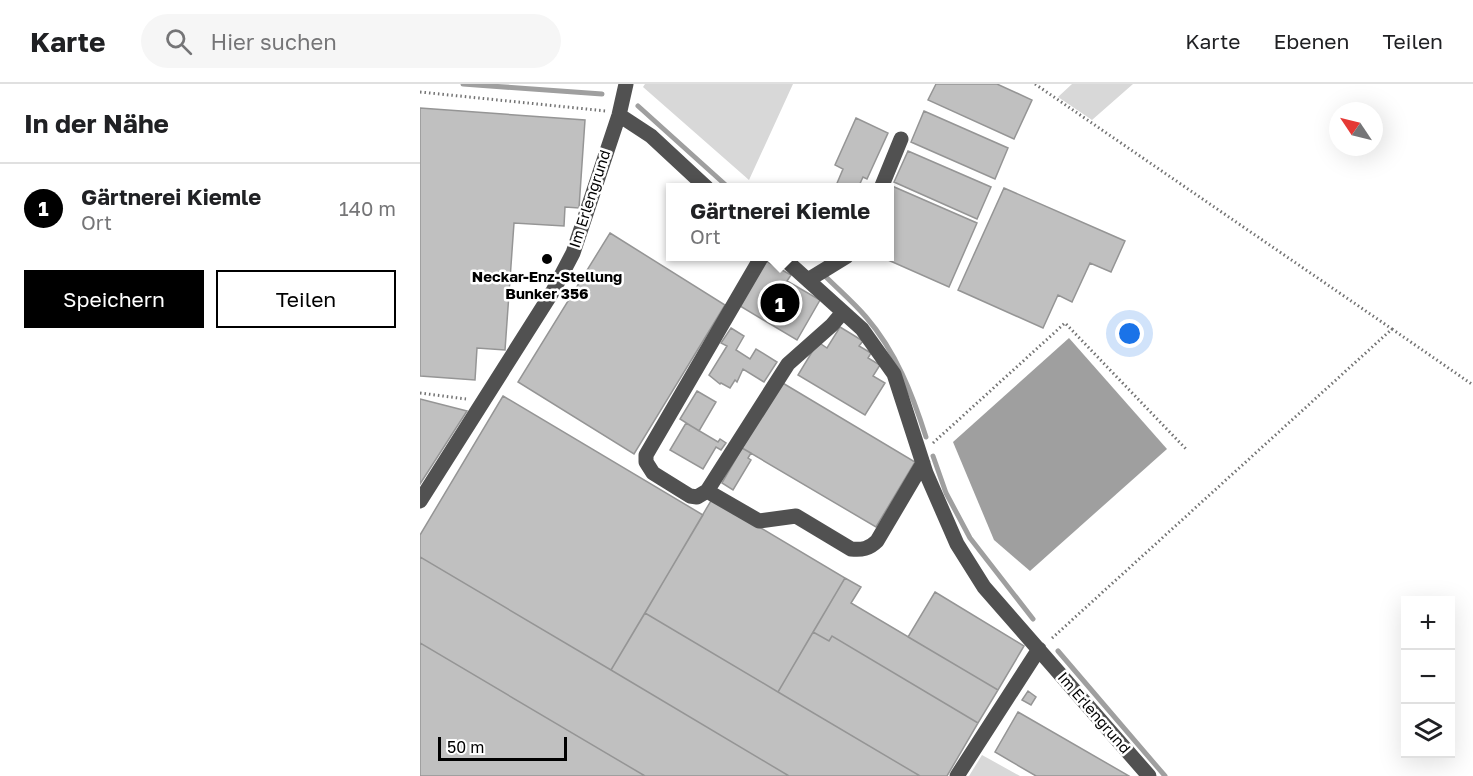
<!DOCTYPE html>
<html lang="de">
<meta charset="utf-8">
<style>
body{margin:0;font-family:"Golos Text",sans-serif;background:#f6f6f6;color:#202124}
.controls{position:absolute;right:18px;bottom:18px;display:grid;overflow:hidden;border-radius:0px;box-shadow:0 6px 24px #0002}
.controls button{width:54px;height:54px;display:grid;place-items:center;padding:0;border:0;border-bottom:2px solid #e0e0e0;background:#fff;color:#202124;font:30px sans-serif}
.compass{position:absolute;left:909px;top:18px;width:54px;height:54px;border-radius:50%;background:#fff;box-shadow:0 6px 24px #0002;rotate:305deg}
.scale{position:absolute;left:18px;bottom:15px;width:129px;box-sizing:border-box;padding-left:6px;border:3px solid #000;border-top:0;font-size:16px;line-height:21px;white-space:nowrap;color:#000;-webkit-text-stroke:4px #fff;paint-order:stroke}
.you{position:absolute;left:710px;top:250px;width:21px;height:21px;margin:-15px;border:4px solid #fff;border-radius:50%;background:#1a73e8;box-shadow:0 0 0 9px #1a73e833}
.badge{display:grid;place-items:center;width:39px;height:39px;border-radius:50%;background:#000;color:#fff;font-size:20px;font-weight:700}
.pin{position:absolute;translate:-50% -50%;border:3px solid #fff;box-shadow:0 2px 6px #0006}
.popup{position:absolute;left:246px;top:99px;width:228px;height:78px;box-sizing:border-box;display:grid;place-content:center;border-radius:0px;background:#fff;filter:drop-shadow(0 2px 4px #0005);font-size:20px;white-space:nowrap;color:#757577}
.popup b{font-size:22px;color:#202124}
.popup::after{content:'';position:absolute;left:50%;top:100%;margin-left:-12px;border:12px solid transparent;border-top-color:#fff}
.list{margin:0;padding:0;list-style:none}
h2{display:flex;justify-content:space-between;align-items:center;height:78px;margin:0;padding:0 24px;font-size:26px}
h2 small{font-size:20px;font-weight:400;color:#757577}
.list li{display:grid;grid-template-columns:39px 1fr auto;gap:18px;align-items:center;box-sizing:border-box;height:90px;padding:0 24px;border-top:2px solid #e0e0e0}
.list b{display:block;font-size:22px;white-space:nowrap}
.list p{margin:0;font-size:20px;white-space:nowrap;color:#757577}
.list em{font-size:20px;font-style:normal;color:#757577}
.actions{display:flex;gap:12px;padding:18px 24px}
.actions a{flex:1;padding:14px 0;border:2px solid #000;border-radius:0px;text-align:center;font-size:21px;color:#000}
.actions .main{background:#000;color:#fff}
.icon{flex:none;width:33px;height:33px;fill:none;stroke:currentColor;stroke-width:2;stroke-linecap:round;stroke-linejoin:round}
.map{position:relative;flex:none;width:1053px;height:692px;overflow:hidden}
header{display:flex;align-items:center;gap:36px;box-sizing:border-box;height:84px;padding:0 30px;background:#fff;border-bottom:2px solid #e0e0e0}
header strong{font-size:28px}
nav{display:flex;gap:33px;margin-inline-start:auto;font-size:21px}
.search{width:420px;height:54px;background:#f6f6f6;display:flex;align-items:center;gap:15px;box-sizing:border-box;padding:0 21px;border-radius:33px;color:#757577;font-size:22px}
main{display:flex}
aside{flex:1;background:#fff}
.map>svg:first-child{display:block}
.green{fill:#d8d8d8}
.water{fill:#9f9f9f}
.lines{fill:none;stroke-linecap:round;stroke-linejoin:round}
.stream{stroke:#9f9f9f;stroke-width:5}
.building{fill:#c0c0c0;stroke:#959595;stroke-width:1.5}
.path{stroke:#737373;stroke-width:3;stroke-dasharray:1.5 3;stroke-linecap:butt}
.minor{stroke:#515151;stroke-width:15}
.poi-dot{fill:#000;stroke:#fff;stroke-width:2}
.labels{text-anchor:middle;stroke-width:5;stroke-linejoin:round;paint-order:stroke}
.street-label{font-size:15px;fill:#000;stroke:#fff}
.poi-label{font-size:15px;font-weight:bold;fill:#000;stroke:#fff}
</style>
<header>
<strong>Karte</strong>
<div class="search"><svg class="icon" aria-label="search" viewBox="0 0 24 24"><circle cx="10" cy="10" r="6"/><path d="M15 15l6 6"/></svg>Hier suchen</div>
<nav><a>Karte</a><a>Ebenen</a><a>Teilen</a></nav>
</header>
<main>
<aside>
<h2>In der Nähe<small></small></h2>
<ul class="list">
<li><span class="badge">1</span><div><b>Gärtnerei Kiemle</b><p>Ort</p></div><em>140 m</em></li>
</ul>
<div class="actions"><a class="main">Speichern</a><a>Teilen</a></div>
</aside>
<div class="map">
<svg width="1053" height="692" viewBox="0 0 1053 692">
<rect width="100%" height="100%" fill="#fff"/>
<path class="green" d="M225,0H373L329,96L223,3Z
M652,0H713L672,36L638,13Z
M562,671L600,692H549Z"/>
<path class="water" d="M649,254L747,365L610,487L574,456L533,358Z"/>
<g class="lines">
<path class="stream" d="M43,0L182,10
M218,22L309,104
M385,172L387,174
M406,193C419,206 434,219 446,233C476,268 492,309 506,353
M513,372L526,409L550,454L613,535
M638,567L745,692"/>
</g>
<path class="building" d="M516,0H577L612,16L594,55L508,16Z
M0,24L165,36L159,124L145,123L144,142L94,139L85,266L57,264L55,296L0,292Z
M504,27L588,64L575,95L491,58Z
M436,34L468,49L447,95L443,93L438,104H415L423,85L415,81Z
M488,67L571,103L557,135L474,98Z
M472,102L557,139L529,203L459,172H470V109Z
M584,104L705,157L691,188L670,179L652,218L638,211L623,244L538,206Z
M190,149L305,221L214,370L98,298Z
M346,177L371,191L367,197L400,216L377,256L320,222Z
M420,243L443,257L439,262L451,269L448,274L460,281L453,292L465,299L445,331L378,291L398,258L407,264Z
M311,244L324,252L316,266L330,275L336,265L357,278L344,298L323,285L317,298L315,296L310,304L301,299L300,300L289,291L307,262L301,259Z
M361,298L495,378L456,443L322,364Z
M277,307L296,318L279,347L260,335Z
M83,312L283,431L191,586L0,473V451Z
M0,315L47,327L0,400Z
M266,339L298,358L300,355L306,359L301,366L296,363L283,385L250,366Z
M322,364L331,369L328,374L331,376L313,406L302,399Z
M292,415L425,494L358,608L225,529Z
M0,473L191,586L369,692H225L0,559Z
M425,494L441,503L431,519L578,606L558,639L412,552L409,557L393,548Z
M515,508L604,562L578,606L488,553Z
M225,529L358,608L500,692H369L191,586Z
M393,548L409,557L412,552L558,639L527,692H500L358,608Z
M0,559L225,692H0Z
M608,607L616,613L611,621L602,616Z
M598,628L709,692H616L575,668Z"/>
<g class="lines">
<path class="path" d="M615,0L972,245L630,556
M0,8L186,27
M972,245L1053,301
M0,309L46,315
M513,359L645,239L766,365"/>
<path class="minor" d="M199,31L231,52L287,104
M461,104L481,55
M342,172L226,371V378L233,389L270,412L277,413L287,407L368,280L412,241L423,228
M361,172L442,245L474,290L506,389L537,460L564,503L729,692
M388,196L427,172
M287,407L339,437L376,432L431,465C442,466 449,465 457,457L503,379
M0,417L133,207L153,169L199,31L206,0
M537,692L619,565"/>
</g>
<circle class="poi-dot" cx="127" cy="175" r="6"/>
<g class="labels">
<g class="street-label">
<text transform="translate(170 115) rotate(-72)" y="5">Im Erlengrund</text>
<text transform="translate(674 629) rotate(49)" y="5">Im Erlengrund</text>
</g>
<g class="poi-label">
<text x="127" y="198">Neckar-Enz-Stellung<tspan x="127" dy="17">Bunker 356</tspan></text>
</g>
</g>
</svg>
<div class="controls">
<button>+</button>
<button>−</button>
<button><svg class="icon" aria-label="layers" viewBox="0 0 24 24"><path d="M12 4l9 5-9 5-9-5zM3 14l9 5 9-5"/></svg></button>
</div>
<svg class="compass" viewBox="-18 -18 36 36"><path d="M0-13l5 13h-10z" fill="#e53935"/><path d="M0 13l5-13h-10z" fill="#757577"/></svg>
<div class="scale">50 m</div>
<div class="you"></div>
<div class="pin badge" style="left:360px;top:219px">1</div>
<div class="popup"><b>Gärtnerei Kiemle</b>Ort</div>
</div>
</main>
